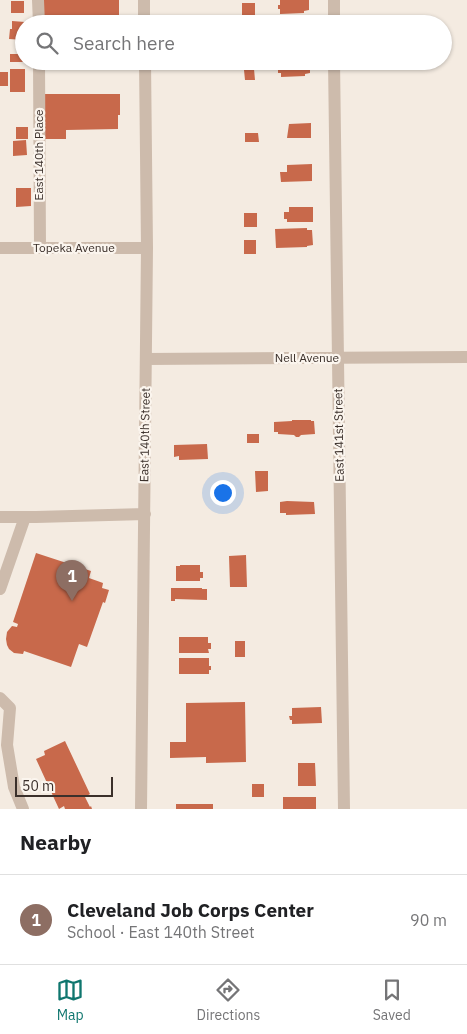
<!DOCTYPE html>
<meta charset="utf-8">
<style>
body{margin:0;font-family:"IBM Plex Sans",sans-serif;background:#f2f2f2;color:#202124}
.scale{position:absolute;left:15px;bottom:12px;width:98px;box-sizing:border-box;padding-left:5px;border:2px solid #3b302b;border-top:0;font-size:14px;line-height:18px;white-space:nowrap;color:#3b302b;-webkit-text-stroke:4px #fbf5ee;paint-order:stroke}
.you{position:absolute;left:222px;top:492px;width:18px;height:18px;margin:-12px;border:4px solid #fff;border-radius:50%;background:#1a73e8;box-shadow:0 0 0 8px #1a73e833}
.badge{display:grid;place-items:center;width:32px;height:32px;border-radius:50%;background:#0f766e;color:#fff;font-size:16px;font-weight:700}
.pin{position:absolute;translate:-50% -41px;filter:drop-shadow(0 1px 2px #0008)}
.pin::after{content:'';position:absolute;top:26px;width:18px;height:15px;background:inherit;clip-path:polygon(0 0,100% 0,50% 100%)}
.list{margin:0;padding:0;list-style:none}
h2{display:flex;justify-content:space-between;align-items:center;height:65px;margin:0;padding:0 20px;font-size:21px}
h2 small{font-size:16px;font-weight:400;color:#757577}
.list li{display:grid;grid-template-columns:32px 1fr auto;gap:15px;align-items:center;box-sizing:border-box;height:90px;padding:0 20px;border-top:1px solid #e0e0e0}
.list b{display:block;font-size:19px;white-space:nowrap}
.list p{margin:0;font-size:16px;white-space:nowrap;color:#757577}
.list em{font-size:16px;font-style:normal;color:#757577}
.icon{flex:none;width:28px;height:28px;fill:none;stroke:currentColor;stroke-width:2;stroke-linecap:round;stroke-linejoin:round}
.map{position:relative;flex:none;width:467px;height:809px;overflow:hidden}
.search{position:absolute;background:#fff;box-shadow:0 1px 4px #0004;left:15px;right:15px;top:15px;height:55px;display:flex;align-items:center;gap:12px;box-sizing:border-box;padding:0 18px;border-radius:28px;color:#757577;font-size:19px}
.sheet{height:155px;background:#fff}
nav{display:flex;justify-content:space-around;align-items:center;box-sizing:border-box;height:70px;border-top:1px solid #e0e0e0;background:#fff;font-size:14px;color:#757577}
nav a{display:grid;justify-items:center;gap:2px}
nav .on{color:#0f766e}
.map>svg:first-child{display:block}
.building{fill:#c8694b}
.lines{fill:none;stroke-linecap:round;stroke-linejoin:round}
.minor{stroke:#cdbbac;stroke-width:12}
.labels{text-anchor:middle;stroke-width:4.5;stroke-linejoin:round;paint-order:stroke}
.street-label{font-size:12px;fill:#3b302b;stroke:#fbf5ee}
</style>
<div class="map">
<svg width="467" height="809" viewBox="0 0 467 809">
<rect width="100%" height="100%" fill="#f4ebe1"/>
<path class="building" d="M42,0H119V24H60V20H42Z
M280,0H309V10L304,11V13L280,14V9H278V5H280Z
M11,1H24V13H11Z
M242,3H255V15H242Z
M279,18H310V24H269V19Z
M12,21L25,22V24H24V40L9,39L10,29H12Z
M10,54H23V62H10Z
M281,61H310V73L305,74V76L281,77V73H278V65H281Z
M10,69H25V92H10Z
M254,69L255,80H245L244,70Z
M0,72H8V86H0Z
M42,94H120V115H118V129L66,130V139H42Z
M311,123V138H287L289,124Z
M16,127H28V139H16Z
M245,133H258L259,142H245Z
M26,140L27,155L13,156V141Z
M312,164V181L281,182L280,172H287V165Z
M16,188H31V206L16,207Z
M289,207H313V222H287V219H284V212H289Z
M244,213H257V227H244Z
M307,228V230H312L313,245L307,246V247L276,248L275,229Z
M244,240H256V254H244Z
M292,420H311V421H314L315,434L301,435L299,437H296L294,435L278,434V432H274V422L292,421Z
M247,434H259V443H247Z
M207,444L208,459L179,460V456L174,457V445Z
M255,471H268V491L256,492Z
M287,501L314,502L315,514L286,515V513H280V502Z
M36,553L91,571L89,578L103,583L102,588L109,590L105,603L103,602L87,647L79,644L71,667L24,651L23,654L14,653L9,649L7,645L6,639L7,632L12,626L17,627L18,624L13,622Z
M246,555L247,587H230L229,556Z
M180,565H200V572H203V578H200V581H176V566H180Z
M171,588H202V589H207V600L175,599V601H171Z
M179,637H208V643H211V649H208L209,653H179Z
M235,641H245V657H235Z
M179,658H209V666H211V670H209V674H179Z
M245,702L246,762L206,763V757L170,758V742H186V703Z
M321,707L322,723L292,724V720H290L289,716H292V708Z
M65,741L90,794L85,797L90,807L91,806L92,809H65L64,806L59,809L36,759L45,755L44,751Z
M298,763H315L316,786H298Z
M252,784H264V797H252Z
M283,797H316V809H283Z
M176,804H213V809H176Z"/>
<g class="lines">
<path class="minor" d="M38,0L39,24
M144,0V24
M334,0V24
M39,61L40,248
M334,61L344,809
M0,248H147
M146,359L467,357
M0,517H36L145,514
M0,589L25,517
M0,698L10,708L7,745L14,787L23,809
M141,809L147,248L145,61"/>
</g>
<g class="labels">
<g class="street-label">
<text transform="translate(39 155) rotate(-90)" y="4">East 140th Place</text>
<text x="74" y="252">Topeka Avenue</text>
<text x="307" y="362">Nell Avenue</text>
<text transform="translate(145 435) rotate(-89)" y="4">East 140th Street</text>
<text transform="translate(339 435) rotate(-91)" y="4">East 141st Street</text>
</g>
</g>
</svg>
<div class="scale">50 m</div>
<div class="you"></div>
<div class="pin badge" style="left:72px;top:601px;background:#8d6e63">1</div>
<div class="search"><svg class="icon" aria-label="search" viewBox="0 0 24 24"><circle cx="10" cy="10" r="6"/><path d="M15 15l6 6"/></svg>Search here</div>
</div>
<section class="sheet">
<h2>Nearby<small></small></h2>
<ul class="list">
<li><span class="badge" style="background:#8d6e63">1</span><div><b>Cleveland Job Corps Center</b><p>School · East 140th Street</p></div><em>90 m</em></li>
</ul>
</section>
<nav>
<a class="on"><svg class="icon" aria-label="map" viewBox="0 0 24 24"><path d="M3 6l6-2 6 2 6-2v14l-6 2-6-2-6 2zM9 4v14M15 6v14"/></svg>Map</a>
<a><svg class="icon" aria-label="directions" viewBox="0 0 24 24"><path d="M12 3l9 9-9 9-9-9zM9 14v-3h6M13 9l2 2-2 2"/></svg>Directions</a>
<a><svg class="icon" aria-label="saved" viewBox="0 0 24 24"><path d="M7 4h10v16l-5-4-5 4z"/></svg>Saved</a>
</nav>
